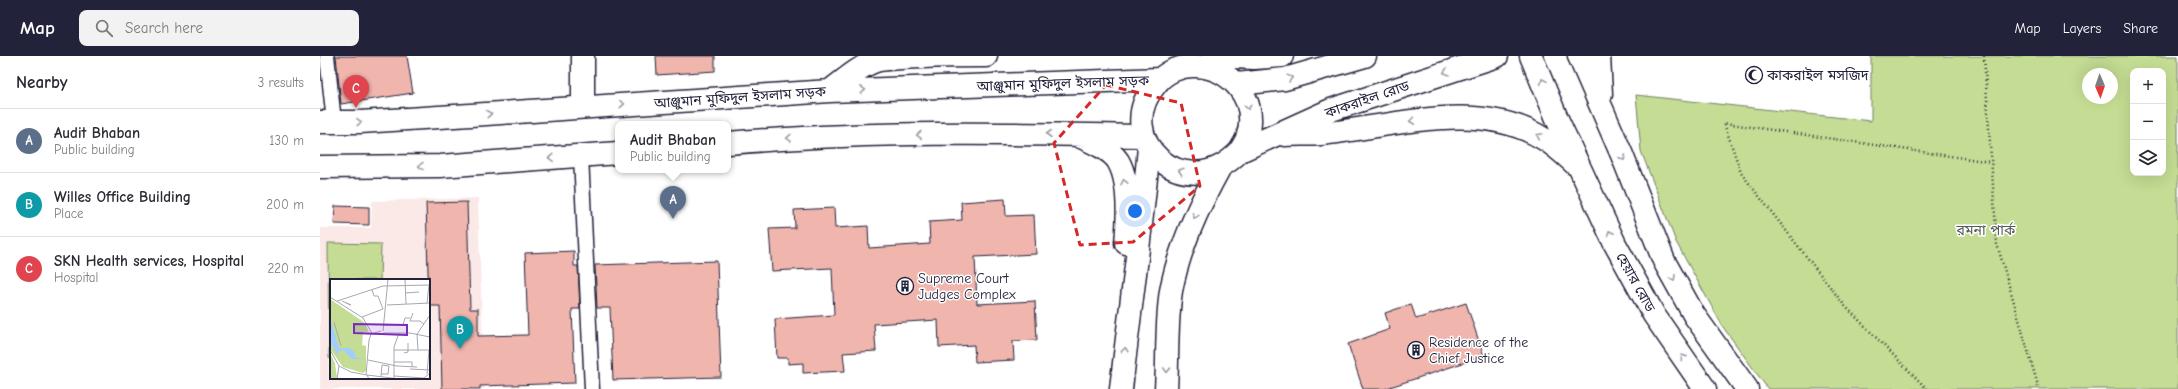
<!DOCTYPE html>
<meta charset="utf-8">
<style>
body{margin:0;font-family:"Comic Neue","Noto Sans Bengali",sans-serif;background:#f2f2f3;color:#2b2b33}
.controls{position:absolute;right:12px;top:12px;display:grid;overflow:hidden;border-radius:8px;box-shadow:0 4px 16px #0002}
.controls button{width:36px;height:36px;display:grid;place-items:center;padding:0;border:0;border-bottom:1px solid #e1e1e2;background:#fff;color:#2b2b33;font:20px sans-serif}
.compass{position:absolute;left:1762px;top:12px;width:36px;height:36px;border-radius:50%;background:#fff;box-shadow:0 4px 16px #0002;rotate:178deg}
.you{position:absolute;left:815px;top:155px;width:14px;height:14px;margin:-10px;border:3px solid #fff;border-radius:50%;background:#1a73e8;box-shadow:0 0 0 6px #1a73e833}
.badge{display:grid;place-items:center;width:26px;height:26px;border-radius:50%;background:#22223b;color:#fff;font-size:13px;font-weight:700}
.pin{position:absolute;translate:-50% -33px;filter:drop-shadow(0 1px 2px #0008)}
.pin::after{content:'';position:absolute;top:21px;width:14px;height:12px;background:inherit;clip-path:polygon(0 0,100% 0,50% 100%)}
.popup{position:absolute;left:295px;top:65px;width:116px;height:52px;box-sizing:border-box;display:grid;place-content:center;border-radius:8px;background:#fff;filter:drop-shadow(0 1px 3px #0005);font-size:13px;white-space:nowrap;color:#7c7c81}
.popup b{font-size:15px;color:#2b2b33}
.popup::after{content:'';position:absolute;left:50%;top:100%;margin-left:-8px;border:8px solid transparent;border-top-color:#fff}
.list{margin:0;padding:0;list-style:none}
h2{display:flex;justify-content:space-between;align-items:center;height:52px;margin:0;padding:0 16px;font-size:17px}
h2 small{font-size:13px;font-weight:400;color:#7c7c81}
.list li{display:grid;grid-template-columns:26px 1fr auto;gap:12px;align-items:center;box-sizing:border-box;height:64px;padding:0 16px;border-top:1px solid #e1e1e2}
.list b{display:block;font-size:15px;white-space:nowrap}
.list p{margin:0;font-size:13px;white-space:nowrap;color:#7c7c81}
.list em{font-size:13px;font-style:normal;color:#7c7c81}
.icon{flex:none;width:22px;height:22px;fill:none;stroke:currentColor;stroke-width:2;stroke-linecap:round;stroke-linejoin:round}
.map{position:relative;flex:none;width:1858px;height:333px;overflow:hidden}
header{display:flex;align-items:center;gap:24px;box-sizing:border-box;height:56px;padding:0 20px;background:#22223b;color:#fff}
header strong{font-size:19px}
nav{display:flex;gap:22px;margin-inline-start:auto;font-size:14px}
.search{width:280px;height:36px;background:#f2f2f3;display:flex;align-items:center;gap:10px;box-sizing:border-box;padding:0 14px;border-radius:8px;color:#7c7c81;font-size:15px}
main{display:flex}
aside{flex:1;background:#fff}
.map>svg:first-child{display:block}
.built{fill:#fae9e6;fill-rule:evenodd}
.green{fill:#c4dc93;stroke:#737f67;fill-rule:evenodd}
.building{fill:#f0b5ad;stroke:#22223b}
.lines{fill:none;stroke-linecap:round;stroke-linejoin:round}
.lane-casing{stroke:#22223b;stroke-width:17}
.street-casing{stroke:#22223b;stroke-width:25}
.primary-casing{stroke:#22223b;stroke-width:25}
.path{stroke:#22223b;stroke-width:2.5;stroke-dasharray:1 3;stroke-linecap:butt}
.lane{stroke:#fff;stroke-width:14}
.street{stroke:#fff;stroke-width:22}
.primary{stroke:#fff;stroke-width:22}
.oneway{stroke:#9c9ca7}
.marked{fill:none;stroke:#d62828;stroke-width:3;stroke-dasharray:8 5;stroke-linejoin:round}
.labels{text-anchor:middle;stroke-width:3;stroke-linejoin:round;paint-order:stroke}
.poi-label{font-size:14px;fill:#22223b;stroke:#fff;text-anchor:start}
.street-label{font-size:14px;fill:#22223b;stroke:#fff}
.park-label{font-size:14px;fill:#535a55;stroke:#fff}
.inset-road{fill:none;stroke:#a7a7b1;stroke-width:1}
.view{fill:#7b2cbf;fill-opacity:0.15;stroke:#7b2cbf;stroke-width:2}
.inset-edge{fill:none;stroke:#22223b;stroke-width:2}
</style>
<header>
<strong>Map</strong>
<div class="search"><svg class="icon" aria-label="search" viewBox="0 0 24 24"><circle cx="10" cy="10" r="6"/><path d="M15 15l6 6"/></svg>Search here</div>
<nav><a>Map</a><a>Layers</a><a>Share</a></nav>
</header>
<main>
<aside>
<h2>Nearby<small>3 results</small></h2>
<ul class="list">
<li><span class="badge" style="background:#5c6f8a">A</span><div><b>Audit Bhaban</b><p>Public building</p></div><em>130 m</em></li>
<li><span class="badge" style="background:#0f9aa8">B</span><div><b>Willes Office Building</b><p>Place</p></div><em>200 m</em></li>
<li><span class="badge" style="background:#e0444e">C</span><div><b>SKN Health services, Hospital</b><p>Hospital</p></div><em>220 m</em></li>
</ul>
</aside>
<div class="map">
<svg width="1858" height="333" viewBox="0 0 1858 333">
<rect width="100%" height="100%" fill="#fff"/>
<filter id="ink" filterUnits="userSpaceOnUse"><feTurbulence type="fractalNoise" baseFrequency=".025" numOctaves="2"/><feDisplacementMap in="SourceGraphic" scale="8" xChannelSelector="R" yChannelSelector="G"/><feConvolveMatrix kernelMatrix="1 2 1 2 8 2 1 2 1" color-interpolation-filters="sRGB"/></filter>
<g filter="url(#ink)">
<path class="built" d="M158,142L164,333H0V172H51L52,145ZM11,224H109V322H11Z"/>
<path class="green" d="M1551,0H1858V333H1448L1403,271L1356,186L1321,95L1316,39L1551,65ZM1813,15H1843V117H1813ZM1768,18H1792V42H1768Z
M8,187L61,188L60,224H11V303L9,302Z"/>
<path class="building" d="M16,0H87L93,37L21,48Z
M336,0H395V15L337,19Z
M685,143L686,160L714,159L716,198L655,201L657,248L715,245L717,284L693,285L694,304L655,306L654,289L619,291L618,264L554,268L556,295L523,297L525,315L483,317V307L468,308V302H457L455,263L514,259L512,212L452,215L449,173L475,172L474,154L514,152L515,172L548,170L549,192L610,188L609,166L642,164L641,146Z
M147,146L150,253H158V280L208,279L205,197L254,195V210H258L260,253H252L255,327L160,330V333H122L120,250H109L106,147Z
M15,150L49,151V169L14,168Z
M397,205L401,321L293,324L290,252H277L275,209Z
M1146,247L1164,300L1064,333H1043L1028,288L1070,273L1065,257L1091,248L1096,263Z"/>
<g class="lines">
<g class="lane-casing">
<path id="lane" d="M7,0L14,66
M261,100L272,333"/>
</g>
<g class="street-casing">
<path id="street" d="M263,51V0"/>
</g>
<g class="primary-casing">
<path id="primary" d="M893,0L934,2L962,0
M1211,0L1238,65L1295,188L1334,259L1385,333
M1259,0L1302,99L1344,205L1374,259L1427,333
M1279,0L1281,38
M917,28L965,23L1045,0
M510,35C524,24 541,9 559,4C590,0 633,0 666,0
M0,66H40L166,58L510,35L840,23
M965,79C977,78 989,79 1001,78C1072,71 1159,42 1224,83C1236,90 1245,99 1255,108
M759,80C772,86 790,93 798,105C810,125 808,165 806,187
M408,87C546,75 685,77 823,80
M920,95C923,90 927,84 928,79C938,43 911,12 876,10C861,9 845,16 836,28C789,82 865,153 920,95L1011,54L1177,0
M0,111L120,110L298,97
M801,333C810,252 822,172 829,91
M846,333C848,301 846,267 851,235C859,192 878,151 899,113"/>
</g>
<path class="path" d="M1664,0L1677,188L1719,333
M1607,333L1525,250L1421,117L1404,67L1671,106"/>
<use href="#lane" class="lane"/>
<use href="#street" class="street"/>
<use href="#primary" class="primary"/>
</g>
<defs><path id="oneway-chevron" d="M-2-3.5L2.5 0L-2 3.5" fill="none" stroke-width="1.6" stroke-linecap="round" stroke-linejoin="round"/></defs>
<g class="oneway">
<use href="#oneway-chevron" transform="translate(1126 16) rotate(162)"/>
<use href="#oneway-chevron" transform="translate(970 22) rotate(-15)"/>
<use href="#oneway-chevron" transform="translate(1223 25) rotate(-114)"/>
<use href="#oneway-chevron" transform="translate(543 34) rotate(-2)"/>
<use href="#oneway-chevron" transform="translate(302 48) rotate(-4)"/>
<use href="#oneway-chevron" transform="translate(928 51) rotate(78)"/>
<use href="#oneway-chevron" transform="translate(169 58) rotate(-4)"/>
<use href="#oneway-chevron" transform="translate(1092 65) rotate(173)"/>
<use href="#oneway-chevron" transform="translate(39 66) rotate(-2)"/>
<use href="#oneway-chevron" transform="translate(729 78) rotate(180)"/>
<use href="#oneway-chevron" transform="translate(599 79) rotate(179)"/>
<use href="#oneway-chevron" transform="translate(1219 80) rotate(-154)"/>
<use href="#oneway-chevron" transform="translate(469 82) rotate(177)"/>
<use href="#oneway-chevron" transform="translate(231 102) rotate(176)"/>
<use href="#oneway-chevron" transform="translate(1303 102) rotate(67)"/>
<use href="#oneway-chevron" transform="translate(101 110) rotate(179)"/>
<use href="#oneway-chevron" transform="translate(861 115) rotate(-162)"/>
<use href="#oneway-chevron" transform="translate(804 126) rotate(-102)"/>
<use href="#oneway-chevron" transform="translate(875 160) rotate(111)"/>
<use href="#oneway-chevron" transform="translate(1290 177) rotate(-115)"/>
<use href="#oneway-chevron" transform="translate(1353 222) rotate(61)"/>
<use href="#oneway-chevron" transform="translate(805 294) rotate(-84)"/>
<use href="#oneway-chevron" transform="translate(1363 301) rotate(-125)"/>
<use href="#oneway-chevron" transform="translate(847 314) rotate(92)"/>
</g>
</g>
<path class="marked" d="M786,29L861,47L880,130L813,186L760,189L734,87Z"/>
<defs>
<g id="mosque-ring" transform="scale(0.9)"><circle r="9.5" fill="#fff" stroke="#22223b" stroke-width="1.5"/><path d="M3.5-4.9A6 6 0 1 0 3.5 4.9A5 5 0 1 1 3.5-4.9Z" fill="#22223b"/></g>
<g id="building-ring" transform="scale(0.9)"><circle r="9.5" fill="#fff" stroke="#22223b" stroke-width="1.5"/><path d="M-4-6H4V6H1V3H-1V6H-4ZM-2.5-4.3h1.7v1.8h-1.7ZM.8-4.3h1.7v1.8H.8ZM-2.5-1h1.7V.8h-1.7ZM.8-1h1.7V.8H.8Z" fill="#22223b"/></g>
</defs>
<g fill-rule="evenodd">
<use href="#mosque-ring" x="1434" y="19"/>
<use href="#building-ring" x="585" y="230"/>
<use href="#building-ring" x="1096" y="294"/>
</g>
<g class="labels">
<g class="poi-label">
<text x="1447" y="24">কাকরাইল মসজিদ</text>
<text x="598" y="227">Supreme Court<tspan x="598" dy="16">Judges Complex</tspan></text>
<text x="1109" y="291">Residence of the<tspan x="1109" dy="16">Chief Justice</tspan></text>
</g>
<g class="street-label">
<text transform="translate(743 27) rotate(-2)" y="5">আঞ্জুমান মুফিদুল ইসলাম সড়ক</text>
<text transform="translate(420 41) rotate(-4)" y="5">আঞ্জুমান মুফিদুল ইসলাম সড়ক</text>
<text transform="translate(1047 43) rotate(-19)" y="5">কাকরাইল রোড</text>
<text transform="translate(1316 226) rotate(61)" y="5">হেয়ার রোড</text>
</g>
<g class="park-label">
<text x="1666" y="179">রমনা পার্ক</text>
</g>
</g>
<g transform="translate(10 223)">
<rect width="100" height="100" fill="#fff"/>
<path d="M0,20L35,44L39,53H33L32,66L36,67V92L33,94L13,88L0,70ZM0,74L5,84L7,100H0Z" fill="#c4dc93"/>
<path d="M0,42L2,45L9,69H19L25,73V78L34,80H22L13,71L8,73V77L0,62Z" fill="#a2cefc"/>
<path class="inset-road" d="M75,0L76,25M75,14L89,13M0,18L33,39L43,56M7,22L53,7L100,6M12,22L21,26L16,24M97,24L99,6M57,26L100,24M83,34L80,42H90L94,45M32,38L53,30L48,17H44L42,11M4,43L11,67M54,46H73L75,39H80M53,52L58,0M53,54H80L100,58M87,55L88,71M87,55L100,36M0,71L9,87L21,93L37,96L39,100M64,71H100M74,74L78,73V64M38,81L67,87L87,88M64,83H82V88M80,90L100,91M97,95L99,71M36,96L39,61L41,55L51,52M37,96L70,100M51,97L52,86L59,87L58,95H51M64,97L94,99L100,94M7,100L9,87M64,100V68L69,54"/>
<path class="view" d="M24,45L77,46V56L24,54Z"/>
<rect width="100" height="100" class="inset-edge"/>
</g>
</svg>
<div class="controls">
<button>+</button>
<button>−</button>
<button><svg class="icon" aria-label="layers" viewBox="0 0 24 24"><path d="M12 4l9 5-9 5-9-5zM3 14l9 5 9-5"/></svg></button>
</div>
<svg class="compass" viewBox="-18 -18 36 36"><path d="M0-13l5 13h-10z" fill="#e53935"/><path d="M0 13l5-13h-10z" fill="#7c7c81"/></svg>
<div class="you"></div>
<div class="pin badge" style="left:353px;top:163px;background:#5c6f8a">A</div>
<div class="popup"><b>Audit Bhaban</b>Public building</div>
<div class="pin badge" style="left:140px;top:293px;background:#0f9aa8">B</div>
<div class="pin badge" style="left:36px;top:52px;background:#e0444e">C</div>
</div>
</main>
